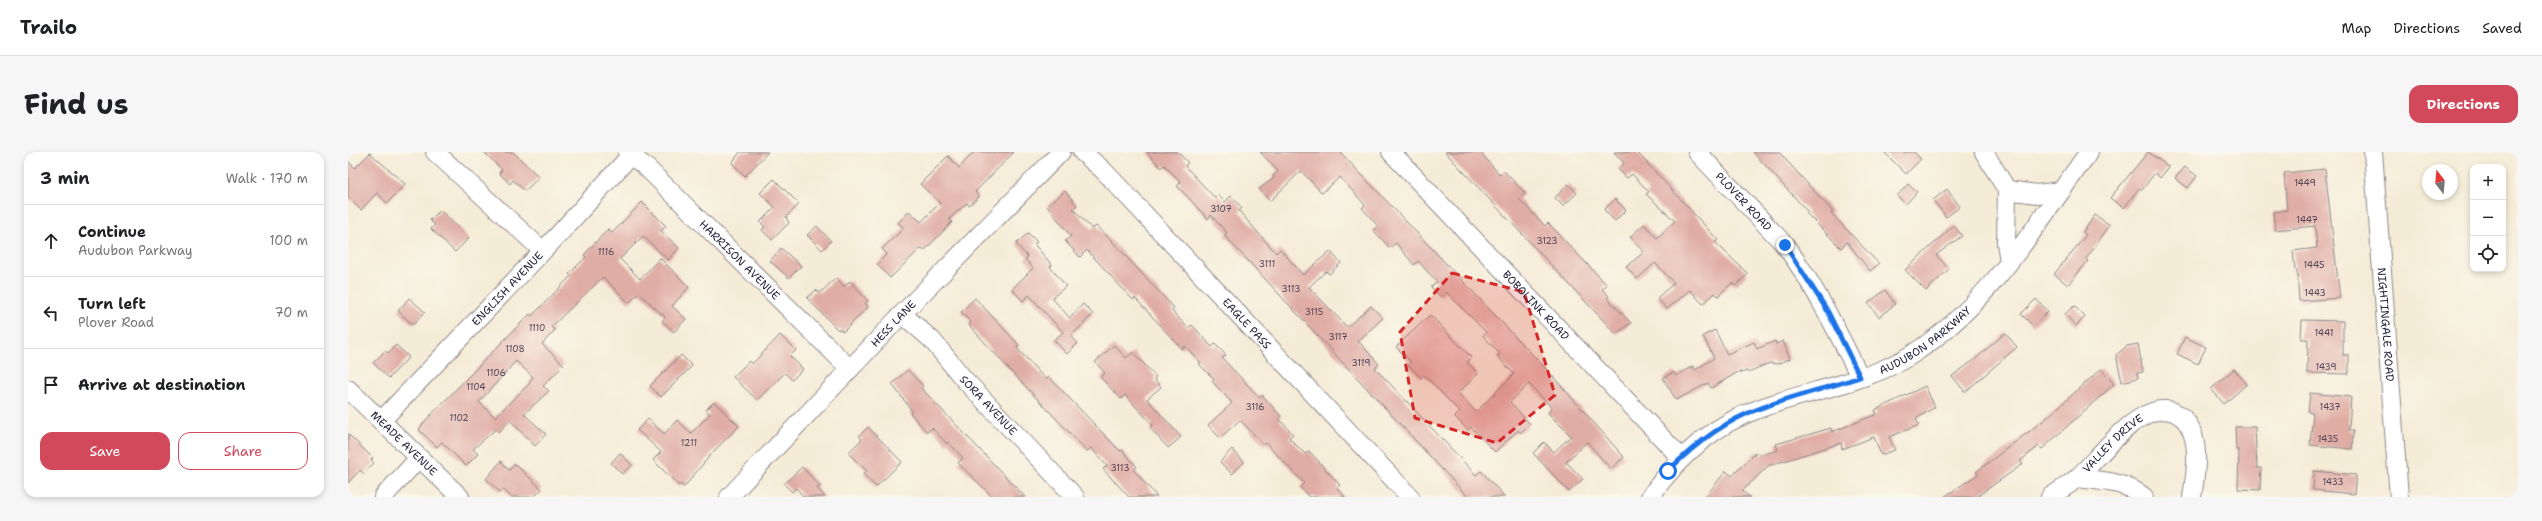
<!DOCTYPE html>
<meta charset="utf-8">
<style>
body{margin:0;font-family:"Shantell Sans",sans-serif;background:#f6f6f6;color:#202124}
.controls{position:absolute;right:12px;top:12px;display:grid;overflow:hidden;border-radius:8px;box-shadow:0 2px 6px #0003}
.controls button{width:36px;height:36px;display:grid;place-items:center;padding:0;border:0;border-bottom:1px solid #e0e0e0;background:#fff;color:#202124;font:20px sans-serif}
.compass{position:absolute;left:2074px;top:12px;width:36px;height:36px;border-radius:50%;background:#fff;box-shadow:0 2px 6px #0003;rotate:344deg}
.stop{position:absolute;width:12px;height:12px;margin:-9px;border:3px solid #1a73e8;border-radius:50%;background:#fff}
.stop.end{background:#1a73e8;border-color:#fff;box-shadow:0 1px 4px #0008}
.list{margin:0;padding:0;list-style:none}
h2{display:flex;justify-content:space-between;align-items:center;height:52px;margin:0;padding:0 16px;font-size:17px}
h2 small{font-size:13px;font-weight:400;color:#757577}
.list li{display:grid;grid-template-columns:26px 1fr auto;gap:12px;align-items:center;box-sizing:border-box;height:72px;padding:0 16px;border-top:1px solid #e0e0e0}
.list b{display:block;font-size:15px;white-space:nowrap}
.list p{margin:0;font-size:13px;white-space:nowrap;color:#757577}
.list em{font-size:13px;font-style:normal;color:#757577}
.actions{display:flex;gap:8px;padding:12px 16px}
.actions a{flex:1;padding:9px 0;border:1px solid #d1495b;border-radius:12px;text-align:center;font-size:14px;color:#d1495b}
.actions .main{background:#d1495b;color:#fff}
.icon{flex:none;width:22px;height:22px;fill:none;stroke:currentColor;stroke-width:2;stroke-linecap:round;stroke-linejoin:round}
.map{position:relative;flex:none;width:2170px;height:345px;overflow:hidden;border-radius:12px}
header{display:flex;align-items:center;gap:24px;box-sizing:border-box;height:56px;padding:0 20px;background:#fff;border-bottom:1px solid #e0e0e0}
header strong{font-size:19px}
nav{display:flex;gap:22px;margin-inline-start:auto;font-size:14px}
.intro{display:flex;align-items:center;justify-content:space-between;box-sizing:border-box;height:96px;padding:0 24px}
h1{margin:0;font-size:28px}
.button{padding:10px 18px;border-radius:12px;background:#d1495b;color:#fff;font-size:14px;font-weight:700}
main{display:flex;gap:24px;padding:0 24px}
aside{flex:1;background:#fff;border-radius:12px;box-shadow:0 2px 6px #0003}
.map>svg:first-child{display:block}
.building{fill:#e0ada5;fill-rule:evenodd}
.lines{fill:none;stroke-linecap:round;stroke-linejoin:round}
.street-casing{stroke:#8c8789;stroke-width:20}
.street{stroke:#fff;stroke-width:18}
.route{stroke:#1a73e8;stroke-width:5}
.marked{fill:#d62828;fill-opacity:0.2;stroke:#d62828;stroke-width:3;stroke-dasharray:8 5;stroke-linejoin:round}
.labels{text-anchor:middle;stroke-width:3;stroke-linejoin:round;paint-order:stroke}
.number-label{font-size:9px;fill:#524556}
.street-label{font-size:11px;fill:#22223b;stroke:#fbf7ec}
</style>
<header>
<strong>Trailo</strong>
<nav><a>Map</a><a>Directions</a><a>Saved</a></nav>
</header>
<div class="intro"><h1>Find us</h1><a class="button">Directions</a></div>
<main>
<aside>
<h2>3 min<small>Walk · 170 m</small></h2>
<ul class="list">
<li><svg class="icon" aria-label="ahead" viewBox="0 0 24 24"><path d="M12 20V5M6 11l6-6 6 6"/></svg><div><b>Continue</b><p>Audubon Parkway</p></div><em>100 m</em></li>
<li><svg class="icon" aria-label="left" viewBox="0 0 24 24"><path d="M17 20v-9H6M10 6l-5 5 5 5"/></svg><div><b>Turn left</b><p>Plover Road</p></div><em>70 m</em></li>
<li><svg class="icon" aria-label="arrive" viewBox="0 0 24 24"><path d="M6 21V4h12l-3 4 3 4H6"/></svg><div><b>Arrive at destination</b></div></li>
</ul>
<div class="actions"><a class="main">Save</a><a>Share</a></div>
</aside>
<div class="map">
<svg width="2170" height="345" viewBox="0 0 2170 345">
<rect width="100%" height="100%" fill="#fbf7ec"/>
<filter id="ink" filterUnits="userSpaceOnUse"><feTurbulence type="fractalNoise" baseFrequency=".025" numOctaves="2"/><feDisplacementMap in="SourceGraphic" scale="8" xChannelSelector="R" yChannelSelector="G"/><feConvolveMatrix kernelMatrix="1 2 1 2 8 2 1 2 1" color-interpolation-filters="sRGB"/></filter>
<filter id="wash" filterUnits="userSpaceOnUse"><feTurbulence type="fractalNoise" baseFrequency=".012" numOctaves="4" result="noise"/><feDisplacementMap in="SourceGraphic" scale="16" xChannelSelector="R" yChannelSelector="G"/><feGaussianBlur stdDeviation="0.9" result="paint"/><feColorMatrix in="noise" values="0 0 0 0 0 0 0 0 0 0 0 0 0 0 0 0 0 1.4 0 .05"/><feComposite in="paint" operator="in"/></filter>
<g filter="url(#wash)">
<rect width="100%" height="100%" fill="#f5ecd7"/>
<g id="blocks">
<path class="building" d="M136,0H165L191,25L177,39L165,28L162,32L151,21L154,18Z
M392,0H420L397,24L384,11Z
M626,0H666L627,40L631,45L621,54L619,51L601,67L604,70L576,99L574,97L571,98L542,126L529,112L539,102L534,97L556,76L550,71L561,59L573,70L592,51L572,32L600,4L611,16Z
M799,0H830L840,11L837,14L867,46L870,43L877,50L883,44L894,56L891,59L928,101L932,97L955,123L982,99L993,111L981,122L978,119L961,135L999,175L1023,154L1035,166L1010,189L1031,212L1027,216L1128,323L1133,319L1157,345H1120L876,83L879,81L863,63L860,67L836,41L829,34L833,30L816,13L813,16Z
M912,0H992L1202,221L1276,305L1263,317L1239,290L1218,310L1235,327L1221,340L1185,301L1196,290L1206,300L1223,284L1200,261L1204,256L1181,232L1162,250L1182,272L1172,281L1170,278L1147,300L1123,275L1120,278L1107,265L1112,260L1076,223L1073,226L1060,213L1063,210L1048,195L1082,163L1123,205L1119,210L1130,222L1110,241L1128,260L1166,222L1149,204L1152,202L1135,184L1138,180L1098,140L1093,145L1083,135L1089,130L1070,109L1066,113L1048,91L1042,96L1025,78L1030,74L1014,56L1017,53L992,25L974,41L953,19L922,49L911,37L926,26L925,24L930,19Z
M1097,0H1132L1152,23L1156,19L1177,41L1171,47L1197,74L1200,71L1259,133L1254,137L1261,144L1259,146L1283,171L1268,182Z
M1266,0H1289L1370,88L1367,90L1400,122L1387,134L1384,131L1370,144L1367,141L1355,152L1342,138L1319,157L1309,146L1326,131L1307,111L1289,127L1278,115L1296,100L1282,85L1296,72L1309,86L1327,69L1298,42L1301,40L1284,22L1279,26L1270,17L1276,11Z
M1405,0H1431L1485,60L1483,61L1531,112L1522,119L1499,90L1493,96L1458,61L1460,60Z
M1536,0H1566L1573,7L1558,22Z
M1800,0L1821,15L1812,26L1807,21L1794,38L1791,36L1776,56L1762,46Z
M22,1L57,32L39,51L29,41L13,58L0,45V9L7,16Z
M1837,15L1849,24L1840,36L1827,26Z
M1977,17L1992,146L1951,149L1949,118H1947L1945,99L1969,96L1967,74L1927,78L1925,60L1939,58L1936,21Z
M426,27L451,52L438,65L441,71L424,88L414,78L417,75L412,70L427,55L412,41Z
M1220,32L1229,41L1215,54L1207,46Z
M1560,32L1569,40L1558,52L1549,44Z
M1599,37L1612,55L1598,65L1585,48Z
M717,39L729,53L725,57L744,77L748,74L762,87L826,156L823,158L840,176L844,173L864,195L867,192L878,203L874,206L912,246L914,243L933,264L931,267L945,282L941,286L957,302L961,299L992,333L989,336L997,345H961L952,335L956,331L918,291L916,293L892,268L872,286L860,273L884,251L864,229L866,227L851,212L853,211L837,194L834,197L787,146L785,148L739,98L732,105L717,89L723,84L699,54Z
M1267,47L1278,58L1267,69L1256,58Z
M294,50L318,74L313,79L331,96L320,108L295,84L272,107L292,127L312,106L341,135L324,154L338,167L326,180L314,169L317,165L291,141L281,151L255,125L203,175L207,178L194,192L216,213L195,234L201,239L176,262L198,282L187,294L162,268L151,280L148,277L125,297L130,302L118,314L94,290L89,295L71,278L76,270L165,179L182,162L184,164L223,124L221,122L238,105L236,103L260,77L264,81ZM168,209L185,225L181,230L182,231L147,265L131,250Z
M92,58L121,86L107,100L83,77L87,73L82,68Z
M1747,63L1762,73L1738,107L1740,109L1720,133L1706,122L1738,83L1735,80Z
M1606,73L1614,84L1588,103L1601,117L1578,139L1557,118Z
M469,74L483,89L474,98L459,83Z
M680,81L689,90L686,92L704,113L702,115L718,134L704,146L722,166L735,152L745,162L723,184L730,191L719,202L706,188L715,180L681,143L675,149L664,137L685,116L677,107L680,105L668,92Z
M433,96L453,114L441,126L422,109Z
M488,126L496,134L502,129L520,149L517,151L520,155L495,180L492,177L490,178L459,146L468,138L472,141Z
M1537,138L1547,152L1531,165L1520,151Z
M61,146L77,160L65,173L50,159Z
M627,146L671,193L669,196L698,228L701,225L772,299L774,298L789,315L786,318L809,345H781L755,317L759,314L743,296L739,299L660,216L621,173L623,170L613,160Z
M1688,147L1700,160L1685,174L1673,162Z
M1726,154L1737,165L1728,174L1717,162Z
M1954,168L1995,169V203H2001V222L1959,221L1960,187H1953Z
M1367,178L1379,202L1406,190L1409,197L1427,189L1428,192L1435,189L1442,207L1429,212L1422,211L1400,220L1399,219L1393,221L1392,219L1363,236L1360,231L1328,248L1315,226L1326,220L1328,224L1345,214L1347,218L1366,206L1355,184Z
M1657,181L1669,195L1617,240L1604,224L1625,209Z
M432,183L448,198L442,204L455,217L444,228L437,221L409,248L385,225L401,209L404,212Z
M1837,185L1858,195L1850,212L1829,202Z
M1790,192L1795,220L1789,221L1790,226L1774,230L1768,203L1779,194Z
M48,193L61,205L41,226L25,211L37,199L40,201Z
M766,193L778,206L785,200L808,225L806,227L813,235L799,247L833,285L820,296L802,276L805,273L777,243L773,247L752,225L757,221L747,210Z
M333,203L344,214L313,245L302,234Z
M1753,217L1766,232L1694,297L1691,294L1672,309L1675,312L1628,345H1596L1630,322L1628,320L1696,268Z
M1886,217L1899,232L1876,252L1863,237Z
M560,218L575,234L573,236L677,345H645L610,311L615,306L600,290L599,292L584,276L579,280L562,261L564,259L544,232Z
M1577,234L1587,255L1568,267L1571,273L1541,285L1547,298L1533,303L1526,285L1494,297L1493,291L1420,314L1394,339L1402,345H1357L1378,319L1384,324L1408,300L1412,303L1430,298L1428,292L1483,276L1484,280L1529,262L1527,258Z
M1962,241L2003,245L2001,278L2005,279L2004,297L1962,293L1965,261L1960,260Z
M366,250L391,274L364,301L336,335L333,332L331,334L305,308L313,300L289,278L300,267L316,282L329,268L343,281L362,262L358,258Z
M520,275L554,310L528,335L515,322L519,319L500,301L514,287L511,284Z
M1887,275H1907L1909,316H1913L1912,338L1890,337L1891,298H1888Z
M0,282L25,306L23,308L26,311L16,322L12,318L0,331Z
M884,297L896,310L884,322L872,310Z
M272,301L284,313L274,322L263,311Z
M153,309L161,318L167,312L194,337L186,345H163L155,337L152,340L138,327Z
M454,315L472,334L469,336L477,345H456L448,336L444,340L436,332Z
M1966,319L2008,323L2006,342L1965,338Z"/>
</g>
</g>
<g filter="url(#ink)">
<use href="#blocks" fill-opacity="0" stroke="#8c8789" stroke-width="1"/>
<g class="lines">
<g class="street-casing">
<g id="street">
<path d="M87,0L194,98"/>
<path id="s1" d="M279,0L299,16L502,217"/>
<path id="s2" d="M734,0L755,18L1062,345"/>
<path id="s3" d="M1043,0L1333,306"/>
<path id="s4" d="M1349,0L1437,93C1467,134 1489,179 1512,225"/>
<path d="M1636,0L1659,38L1658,91L1661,109"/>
<path id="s5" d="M2025,0L2051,345"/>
<path d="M1659,38L1689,42L1713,39"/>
<path id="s6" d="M554,162L584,188L615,226L727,345"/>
<path id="s7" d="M0,237L112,345"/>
<path id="s8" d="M33,269L211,82L283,3"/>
<path d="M1729,326C1752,329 1777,329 1796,345"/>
<path d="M35,345L71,306"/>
<path id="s9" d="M381,345L554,162L713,0"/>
<path id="s10" d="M1302,345C1329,306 1366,272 1413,256C1462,238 1518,231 1563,203C1641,154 1688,72 1741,0"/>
<path id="s11" d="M1702,345C1711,339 1721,333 1729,326C1752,306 1801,234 1835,266C1854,285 1848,321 1844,345"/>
</g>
</g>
<use href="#street" class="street"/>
</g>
</g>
<g class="lines" filter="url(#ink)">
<path class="route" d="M1320,319C1346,293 1378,268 1413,256C1445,244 1479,236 1512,225L1479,158L1437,93"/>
</g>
<path class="marked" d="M1104,121L1176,140L1207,243L1149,291L1067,266L1052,180Z"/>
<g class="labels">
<g class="number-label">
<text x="1957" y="34">1449</text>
<text x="873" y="60">3107</text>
<text x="1959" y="71">1447</text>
<text x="1199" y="92">3123</text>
<text x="258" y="103">1116</text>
<text x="919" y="115">3111</text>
<text x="1966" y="116">1445</text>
<text x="943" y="140">3113</text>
<text x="1967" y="144">1443</text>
<text x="966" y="163">3115</text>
<text x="189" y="179">1110</text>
<text x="1976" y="184">1441</text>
<text x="990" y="188">3117</text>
<text x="167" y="200">1108</text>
<text x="1013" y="214">3119</text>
<text x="1978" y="218">1439</text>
<text x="148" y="224">1106</text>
<text x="128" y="238">1104</text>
<text x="907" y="258">3116</text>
<text x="1982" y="258">1437</text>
<text x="111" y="269">1102</text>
<text x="1980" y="290">1435</text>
<text x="341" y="294">1211</text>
<text x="772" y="319">3113</text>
<text x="1985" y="333">1433</text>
</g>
<g class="street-label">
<text dy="4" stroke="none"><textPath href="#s4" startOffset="68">PLOVER ROAD</textPath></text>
<text dy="4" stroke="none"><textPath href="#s1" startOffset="156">HARRISON AVENUE</textPath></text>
<text dy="4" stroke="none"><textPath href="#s8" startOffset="183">ENGLISH AVENUE</textPath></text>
<text dy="4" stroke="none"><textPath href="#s3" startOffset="211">BOBOLINK ROAD</textPath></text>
<text dy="4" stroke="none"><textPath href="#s9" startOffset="239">HESS LANE</textPath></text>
<text dy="4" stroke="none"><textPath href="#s2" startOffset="238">EAGLE PASS</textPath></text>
<text dy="4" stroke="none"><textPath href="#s5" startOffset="173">NIGHTINGALE ROAD</textPath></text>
<text dy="4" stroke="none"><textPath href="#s10" startOffset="324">AUDUBON PARKWAY</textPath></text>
<text dy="4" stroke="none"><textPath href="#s6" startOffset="126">SORA AVENUE</textPath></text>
<text dy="4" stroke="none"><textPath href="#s7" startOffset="78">MEADE AVENUE</textPath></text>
<text dy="4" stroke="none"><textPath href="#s11" startOffset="83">VALLEY DRIVE</textPath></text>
</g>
</g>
</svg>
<div class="controls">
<button>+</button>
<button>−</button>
<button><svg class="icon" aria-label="locate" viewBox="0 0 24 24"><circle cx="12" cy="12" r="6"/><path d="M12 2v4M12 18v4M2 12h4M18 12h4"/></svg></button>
</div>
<svg class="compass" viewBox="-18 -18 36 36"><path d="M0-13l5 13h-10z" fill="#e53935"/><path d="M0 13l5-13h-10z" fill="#757577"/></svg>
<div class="stop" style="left:1320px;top:319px"></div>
<div class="stop end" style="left:1437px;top:93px"></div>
</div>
</main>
